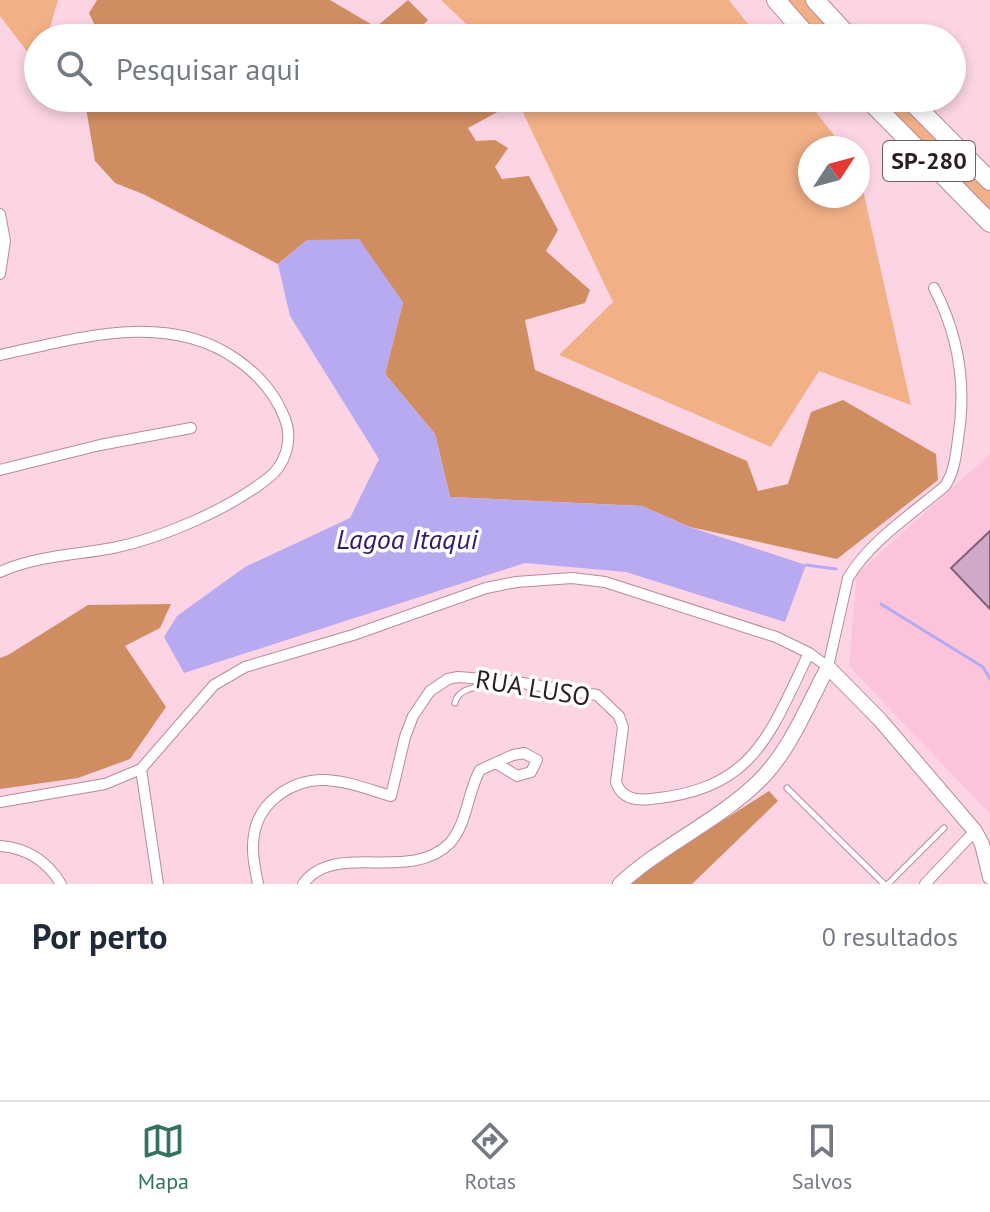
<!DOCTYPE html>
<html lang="pt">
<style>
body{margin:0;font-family:"PT Sans",sans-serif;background:#f6f6f7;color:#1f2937}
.compass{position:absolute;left:798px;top:136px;width:72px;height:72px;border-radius:50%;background:#fff;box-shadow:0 4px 12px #0003;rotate:54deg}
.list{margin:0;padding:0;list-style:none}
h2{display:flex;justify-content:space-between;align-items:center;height:104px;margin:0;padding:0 32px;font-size:34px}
h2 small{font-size:26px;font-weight:400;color:#747a83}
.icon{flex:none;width:44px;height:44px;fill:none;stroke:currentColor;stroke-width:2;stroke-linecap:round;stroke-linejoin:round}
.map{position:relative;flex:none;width:990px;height:884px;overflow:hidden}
.search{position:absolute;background:#fff;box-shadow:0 4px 12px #0003;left:24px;right:24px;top:24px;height:88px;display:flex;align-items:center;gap:20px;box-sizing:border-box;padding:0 28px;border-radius:44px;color:#747a83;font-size:30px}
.sheet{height:216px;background:#fff}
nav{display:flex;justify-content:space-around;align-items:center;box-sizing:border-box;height:112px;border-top:2px solid #e0e1e3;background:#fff;font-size:22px;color:#747a83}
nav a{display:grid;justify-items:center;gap:4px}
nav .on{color:#327261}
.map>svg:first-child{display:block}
.built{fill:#fcc4da}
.green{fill:#f2b087}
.forest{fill:#d18d62}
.water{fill:#b8aaf1}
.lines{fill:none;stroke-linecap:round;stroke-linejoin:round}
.stream{stroke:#b8aaf1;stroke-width:3}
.building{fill:#cfa9c7;stroke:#83617d;stroke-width:2}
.lane-casing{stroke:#b88a9d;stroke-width:7}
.street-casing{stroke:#b88a9d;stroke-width:12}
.secondary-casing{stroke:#b88a9d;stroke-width:16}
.highway-casing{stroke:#b88a9d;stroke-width:20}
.lane{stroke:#fff;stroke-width:5}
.street{stroke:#fff;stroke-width:10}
.secondary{stroke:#fff;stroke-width:14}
.highway{stroke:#fff;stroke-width:18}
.labels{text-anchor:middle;stroke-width:7;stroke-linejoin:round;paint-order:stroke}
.shield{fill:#fff;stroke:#6c6065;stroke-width:2}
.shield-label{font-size:24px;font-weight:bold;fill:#2d1c23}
.street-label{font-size:26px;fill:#2d1c23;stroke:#fff}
.water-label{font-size:28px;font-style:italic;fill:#361a6a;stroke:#fff}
</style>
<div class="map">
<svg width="990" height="884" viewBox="0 0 990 884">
<rect width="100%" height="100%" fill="#fcd4e3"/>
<path class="built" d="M990,454V814L849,666L857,574Z"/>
<path class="green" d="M0,0H58L47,38H38V66L0,16Z
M441,0H729L759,38H481Z
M786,0H805L840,38H821Z
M516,98H805L844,148H810V196H858V168L911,405L819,371L771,447L559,355L613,302Z
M880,98H898L990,191V212Z"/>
<path class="forest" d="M97,0H330L376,27L408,0L428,20L410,38H101L89,13Z
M92,98H492L501,110L468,128L476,141L495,140L508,148L495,167L502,179L529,176L558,230L546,251L590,290L585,303L525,320L535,370L747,461L758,491L788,484L811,412L843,400L936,454L938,480L837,559L690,527L642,506L450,497L435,434L385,374L403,302L307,240L278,264L143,194L115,183L95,161L86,108Z
M171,604L160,628L125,646L166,707L130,759L78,778L0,789V658L8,655L88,605Z
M769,791L778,801L692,884H629L662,859Z"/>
<path class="water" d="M359,239L403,302L385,374L435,434L450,497L642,506L690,527L806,565L785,622L626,572L525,563L184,673L164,637L177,616L245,567L350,518L379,459L290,316L278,264L307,240Z"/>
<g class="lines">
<path class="stream" d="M806,565L836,569
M881,604L983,667L990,679"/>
</g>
<path class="building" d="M990,531V609L951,568Z"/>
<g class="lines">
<g class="lane-casing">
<path id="lane" d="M455,703C459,684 485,688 501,684
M787,788L884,884
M888,884L944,828"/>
</g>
<g class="street-casing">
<path id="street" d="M0,214L5,241L0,274
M0,355C76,339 166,310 236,359C258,374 275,393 285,419C293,440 286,465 267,479C227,510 162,538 113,548C75,555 35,556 0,572
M0,470L100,445L191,428
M141,769L158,884
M0,802L105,784L141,769L214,685L245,667L353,635L486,588L516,582L572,578L605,582L776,637L809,653L828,667L848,578C870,541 912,514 945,486C954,473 956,455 958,439C967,385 959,336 934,288
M0,846C27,848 47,861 61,884
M258,884C255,868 251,851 254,835C259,801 293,779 325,780C348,781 370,790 391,796L405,737L413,716L430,691L448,679L458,677L510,681L597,695L619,716L623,727L616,782C621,798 635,801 651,799C754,789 769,736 809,653
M303,884C335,840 409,884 450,843C468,822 467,793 480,770L513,755L524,753L537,760L531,772L517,776L496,763
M925,884L975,831"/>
</g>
<g class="secondary-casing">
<path id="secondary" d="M620,884C661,846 719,820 758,782C790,751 807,706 828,667L881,721L975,831L982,844L990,877"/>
</g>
<g class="highway-casing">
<path id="highway" d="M776,0L809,38
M815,0L850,38
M867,98L990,223
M908,98L990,181"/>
</g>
<use href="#lane" class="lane"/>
<use href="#street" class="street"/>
<use href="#secondary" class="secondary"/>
<use href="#highway" class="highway"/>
</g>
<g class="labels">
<rect class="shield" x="883" y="141" width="92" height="40" rx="6"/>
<g class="shield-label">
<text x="929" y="169">SP-280</text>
</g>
<g class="street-label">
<text transform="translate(533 688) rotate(9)" y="9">RUA LUSO</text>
</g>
<g class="water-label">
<text x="407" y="549">Lagoa Itaqui</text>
</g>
</g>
</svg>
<svg class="compass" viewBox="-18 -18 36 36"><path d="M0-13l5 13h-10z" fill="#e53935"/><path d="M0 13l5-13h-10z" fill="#747a83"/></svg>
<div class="search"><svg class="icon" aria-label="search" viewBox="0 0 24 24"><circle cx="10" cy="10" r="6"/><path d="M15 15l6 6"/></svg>Pesquisar aqui</div>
</div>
<section class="sheet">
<h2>Por perto<small>0 resultados</small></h2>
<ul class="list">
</ul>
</section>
<nav>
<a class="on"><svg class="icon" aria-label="map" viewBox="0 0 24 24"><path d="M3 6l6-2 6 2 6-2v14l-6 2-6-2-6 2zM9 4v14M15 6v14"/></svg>Mapa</a>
<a><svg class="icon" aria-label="directions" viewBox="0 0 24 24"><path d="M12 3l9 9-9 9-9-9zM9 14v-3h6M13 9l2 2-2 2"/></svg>Rotas</a>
<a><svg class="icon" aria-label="saved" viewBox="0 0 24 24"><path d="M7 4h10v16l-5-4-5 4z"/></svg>Salvos</a>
</nav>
